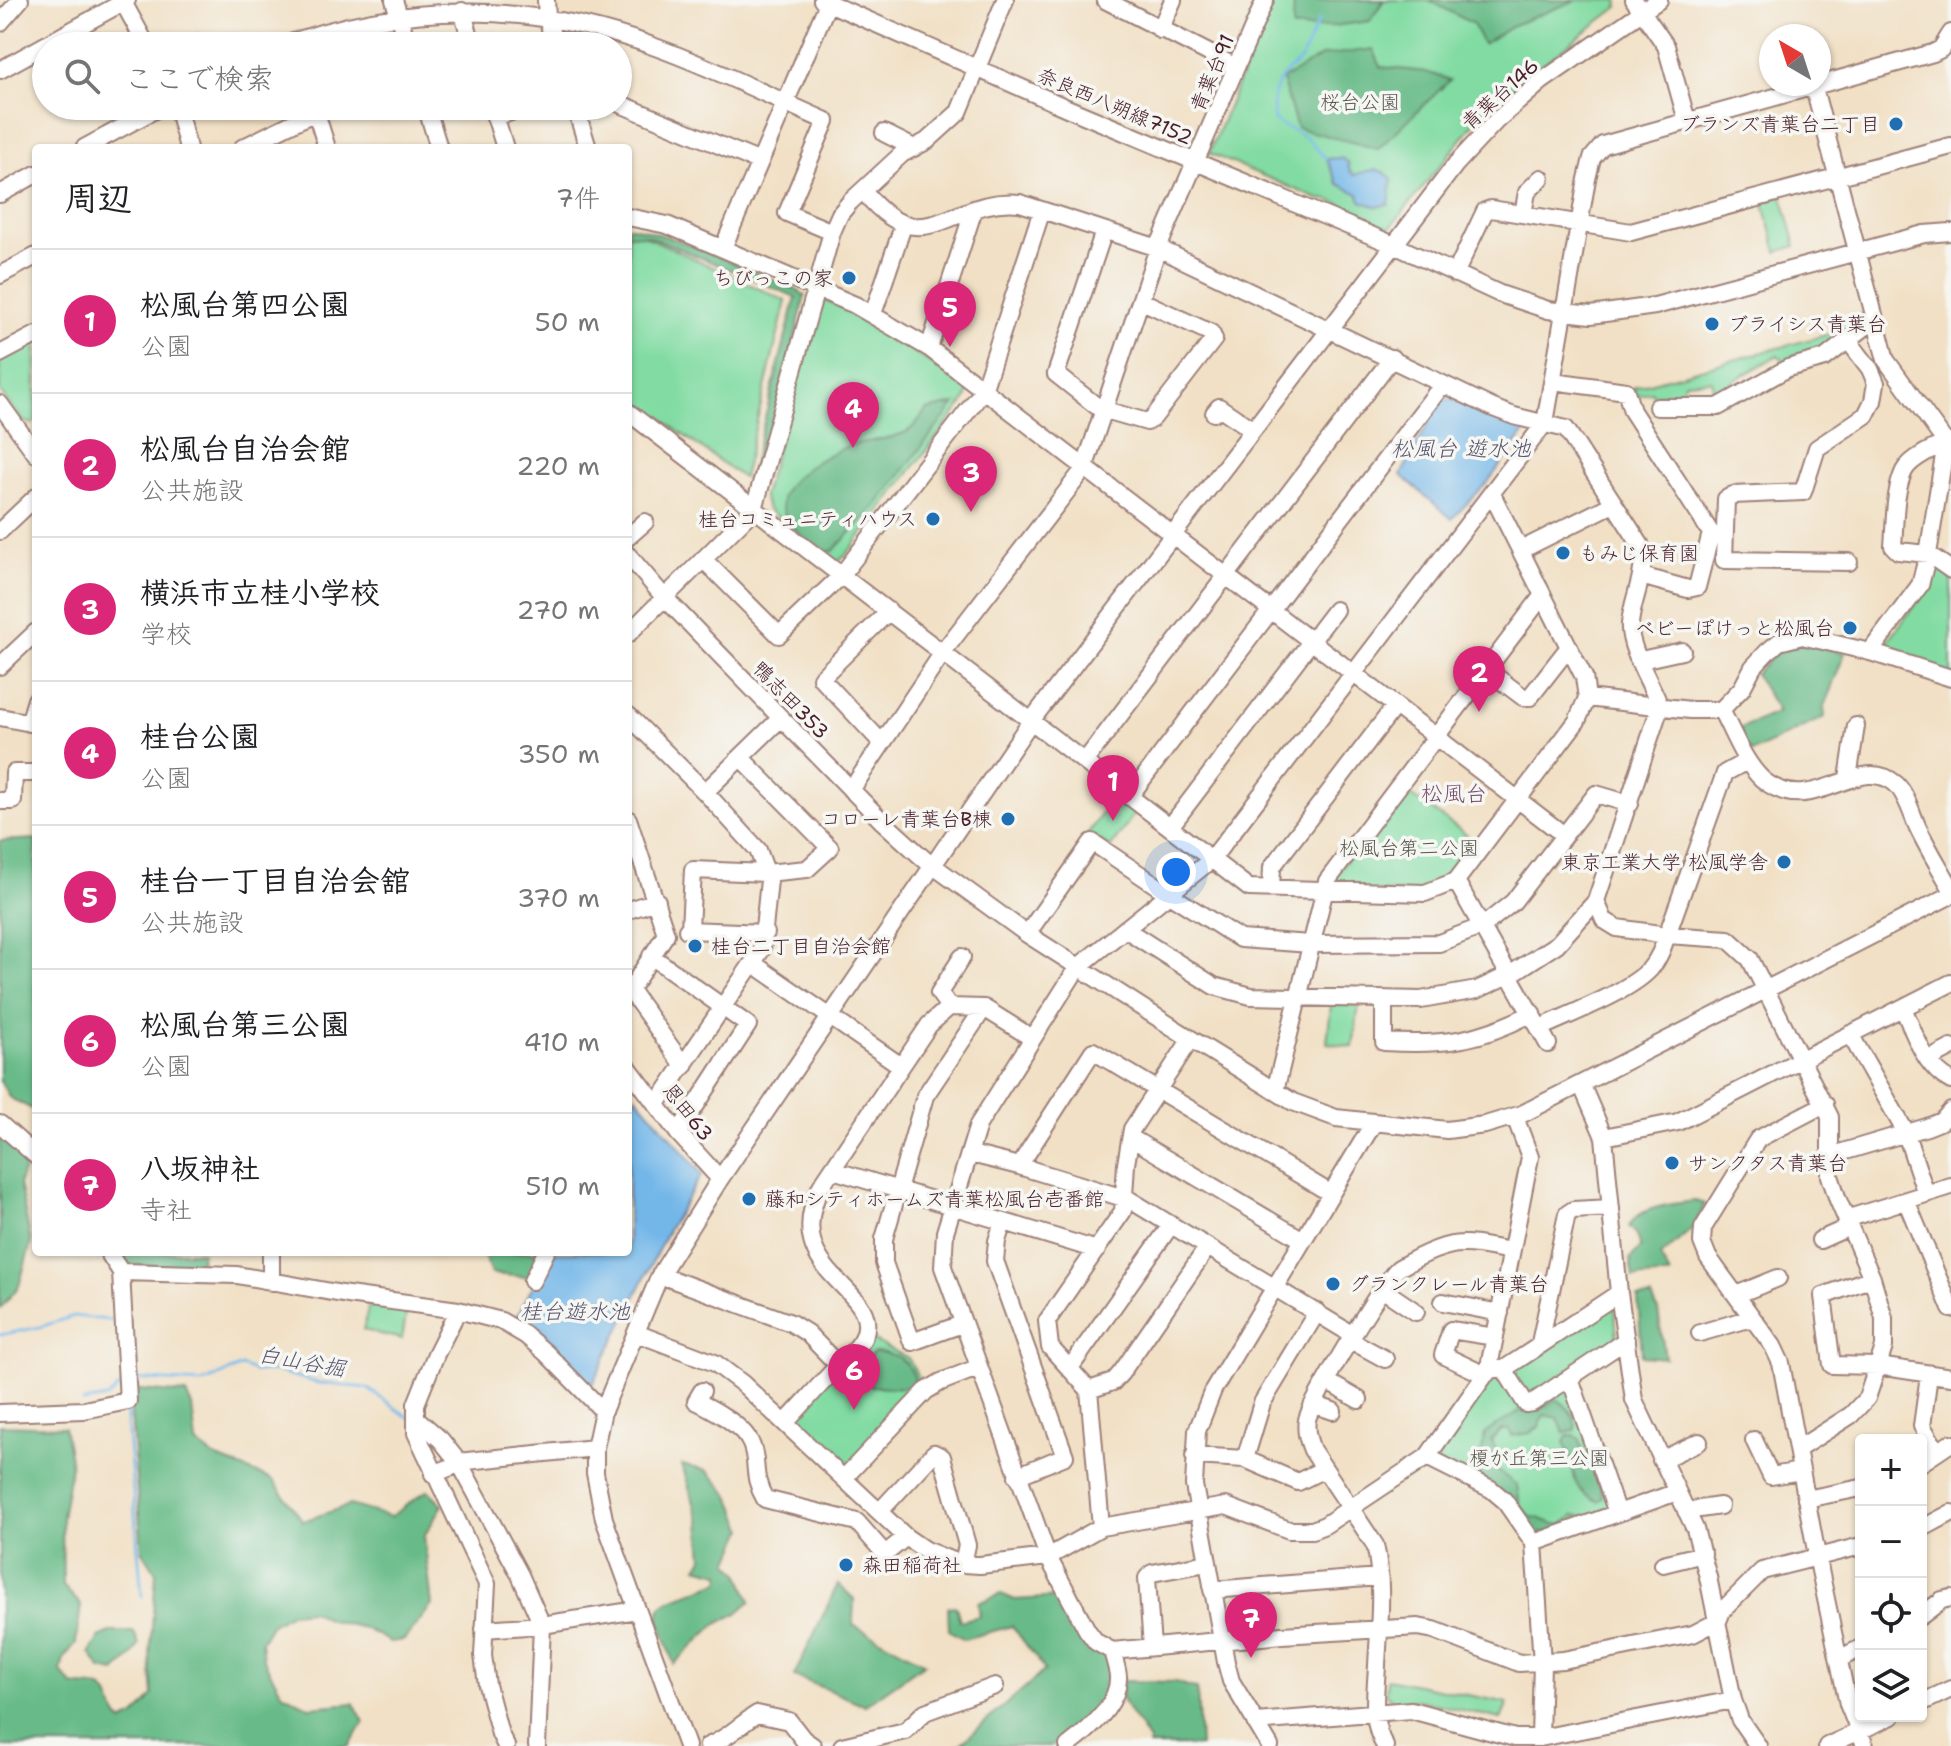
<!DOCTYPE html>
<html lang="ja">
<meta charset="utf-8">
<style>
body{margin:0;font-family:"Shantell Sans","Klee One",sans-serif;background:#f2f2f2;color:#202124}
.controls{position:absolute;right:24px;bottom:24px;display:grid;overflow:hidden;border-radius:8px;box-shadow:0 2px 6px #0004}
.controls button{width:72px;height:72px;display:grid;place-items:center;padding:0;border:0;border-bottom:2px solid #e0e0e0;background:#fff;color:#202124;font:40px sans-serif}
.compass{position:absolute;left:1759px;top:24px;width:72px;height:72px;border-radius:50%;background:#fff;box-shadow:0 2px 6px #0004;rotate:321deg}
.you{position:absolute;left:1176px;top:872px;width:28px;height:28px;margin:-20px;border:6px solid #fff;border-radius:50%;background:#1a73e8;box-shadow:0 0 0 12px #1a73e833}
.badge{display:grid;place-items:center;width:52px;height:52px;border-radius:50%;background:#db2777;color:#fff;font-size:26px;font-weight:700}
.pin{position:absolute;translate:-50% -66px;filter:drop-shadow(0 2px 4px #0008)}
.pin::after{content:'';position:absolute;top:42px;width:28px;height:24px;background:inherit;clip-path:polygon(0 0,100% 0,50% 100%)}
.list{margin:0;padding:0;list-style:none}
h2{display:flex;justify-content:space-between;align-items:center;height:104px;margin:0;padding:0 32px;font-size:34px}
h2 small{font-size:26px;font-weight:400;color:#757577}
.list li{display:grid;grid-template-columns:52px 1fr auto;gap:24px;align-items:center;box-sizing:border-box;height:144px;padding:0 32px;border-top:2px solid #e0e0e0}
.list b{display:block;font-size:30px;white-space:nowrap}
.list p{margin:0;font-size:26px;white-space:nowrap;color:#757577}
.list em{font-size:26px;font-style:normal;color:#757577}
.icon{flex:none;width:44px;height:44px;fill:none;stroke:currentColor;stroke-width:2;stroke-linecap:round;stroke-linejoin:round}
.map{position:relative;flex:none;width:1951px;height:1746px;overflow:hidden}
.search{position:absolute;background:#fff;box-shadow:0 2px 6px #0004;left:32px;top:32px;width:600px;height:88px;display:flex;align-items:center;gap:20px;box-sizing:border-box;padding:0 28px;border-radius:44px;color:#757577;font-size:30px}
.panel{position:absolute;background:#fff;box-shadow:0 2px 6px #0004;left:32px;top:144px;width:600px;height:1112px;border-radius:8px}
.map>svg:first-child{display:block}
.green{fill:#81dba2;stroke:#667d66;stroke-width:2}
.forest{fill:#68bb88;stroke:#596d5a;stroke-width:2}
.water{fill:#73b7e9;stroke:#5e6b8a;stroke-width:2}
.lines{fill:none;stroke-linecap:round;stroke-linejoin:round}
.stream{stroke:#73b7e9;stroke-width:3}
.minor-casing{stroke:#9e8078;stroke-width:20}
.minor{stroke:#fff;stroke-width:16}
.poi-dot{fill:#1f6fb2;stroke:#f6f6f2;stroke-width:3}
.labels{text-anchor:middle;stroke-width:7;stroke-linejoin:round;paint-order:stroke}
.street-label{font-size:20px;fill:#4a1f2b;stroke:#f6f6f2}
.park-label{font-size:20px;fill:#5a574f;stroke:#f6f6f2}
.poi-label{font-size:20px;fill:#4a1f2b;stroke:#f6f6f2;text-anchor:start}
.water-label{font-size:22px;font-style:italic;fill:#58546e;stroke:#f6f6f2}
.neighbourhood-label{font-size:22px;fill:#78506f;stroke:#f6f6f2}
</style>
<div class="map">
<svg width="1951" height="1746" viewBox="0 0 1951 1746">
<rect width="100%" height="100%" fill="#f6f6f2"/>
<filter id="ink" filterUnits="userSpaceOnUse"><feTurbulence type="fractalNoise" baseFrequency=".0125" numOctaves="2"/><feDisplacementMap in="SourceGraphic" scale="16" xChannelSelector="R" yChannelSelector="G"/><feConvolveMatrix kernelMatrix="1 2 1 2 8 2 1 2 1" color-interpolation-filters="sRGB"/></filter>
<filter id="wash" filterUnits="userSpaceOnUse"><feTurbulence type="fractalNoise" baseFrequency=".006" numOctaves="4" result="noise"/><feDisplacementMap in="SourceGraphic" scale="32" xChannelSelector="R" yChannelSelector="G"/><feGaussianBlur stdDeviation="1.8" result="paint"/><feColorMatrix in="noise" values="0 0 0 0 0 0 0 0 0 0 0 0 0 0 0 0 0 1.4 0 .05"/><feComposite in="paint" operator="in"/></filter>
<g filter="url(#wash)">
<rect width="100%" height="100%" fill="#f1e0c5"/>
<path class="green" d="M1273,0H1617L1619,2L1618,7L1535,70L1476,121L1390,228C1380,224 1367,222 1360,216C1348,207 1333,199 1318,199L1209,153Z
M1782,195L1796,246L1777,252L1763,201Z
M628,231H634L786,301L743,478L628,395Z
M821,298L860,316L969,389L966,399L846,555L836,562L767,509L763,496Z
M1864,313L1862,318L1823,348L1796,355L1786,362L1778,355L1713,393L1712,380L1684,382L1683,392L1653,395L1652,392L1636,396L1634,387L1837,332L1835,322Z
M36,339V421L32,424L24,422L0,392V358Z
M1936,560L1951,569V676L1880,651L1926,591Z
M1399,787L1481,845L1456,881L1425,893L1325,890Z
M1117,793L1138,809L1110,848L1088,833Z
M1331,1005H1359L1353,1047L1327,1043Z
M369,1304L407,1309L402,1339L363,1330Z
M1606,1305L1615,1309L1617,1341L1532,1398L1509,1370Z
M864,1336L908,1358L926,1391L844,1478L789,1422Z
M1493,1369L1526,1403L1570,1378L1617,1513L1534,1543L1504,1500L1427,1457Z
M1387,1679L1508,1703L1501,1719L1418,1700L1393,1701L1386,1694Z"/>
<path class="forest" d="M1294,0H1384L1370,21L1326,27L1293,28Z
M1429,0H1577L1516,24L1483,44L1473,24Z
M1373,49L1381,67L1426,72L1450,80L1378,149L1297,128L1282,80L1322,56Z
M628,226C689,239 742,268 799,291L805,296L787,371L756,477L750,476L796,297L649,236L628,234Z
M955,404L875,507L833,551L821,553C808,541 785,525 782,506C777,479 831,452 852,445C869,440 890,440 906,432C914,429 921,417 926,410Z
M1798,644L1817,645L1845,653L1824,707L1825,717L1752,752L1742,739L1741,728L1778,712L1755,674L1779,649Z
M36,839V1111L10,1098L0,1081V841Z
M0,1133L30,1152L19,1183L31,1243L19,1286L0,1309Z
M1695,1201L1705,1204L1694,1227L1660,1257L1670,1275L1633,1278L1630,1259L1641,1247L1636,1233L1629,1227C1638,1206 1674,1204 1695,1201Z
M119,1252H202L199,1268L121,1265Z
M476,1252H541L529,1277L491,1274L485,1257Z
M1652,1297L1658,1311L1665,1358L1642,1356L1638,1298Z
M874,1352C896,1352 909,1360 916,1382L908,1388L871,1386L862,1374L863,1361Z
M129,1389L186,1394L192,1406L196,1443L215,1457L273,1480L303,1521L350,1505L390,1517L428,1490L443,1505L424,1536L432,1605L404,1640L390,1642L364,1628L329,1620L311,1611L290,1613L271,1625L261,1642L263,1659L282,1693L310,1707L354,1703L364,1722L349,1746H0V1425L64,1427L71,1465L62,1518L63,1586L81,1605L76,1643L64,1658L61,1672L72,1685C81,1687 91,1686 100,1688C111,1691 111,1711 122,1722L135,1716L153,1696L150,1655L156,1573L142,1550Z
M1556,1399C1569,1406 1575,1416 1576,1430L1564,1433L1558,1418L1544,1415L1539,1427L1530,1433L1512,1436L1509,1430H1502L1491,1440L1497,1451L1494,1458L1495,1468L1517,1486L1520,1505L1530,1517C1543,1517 1549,1525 1562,1525L1574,1515L1585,1516L1584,1521L1536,1535L1473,1470L1480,1462L1485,1433L1520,1411H1537Z
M1574,1435L1580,1439C1583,1461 1599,1477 1603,1498L1598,1501C1564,1487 1580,1471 1564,1442L1567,1436Z
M682,1465L708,1471L730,1496L744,1529L729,1563L739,1573L751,1601L736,1614L715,1625L674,1664L659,1620L660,1608L669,1601L721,1581V1573L697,1567L703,1558L700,1522Z
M838,1584L854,1599L853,1625L925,1663L865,1705L794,1676Z
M1001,1594L1015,1600L1061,1597L1107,1654L1110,1685L1101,1704L1080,1728L1052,1746H958L1045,1670L1012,1626L964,1639L949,1630L948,1607L956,1606L960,1621L980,1616L978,1603Z
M110,1632H134L139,1645L131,1657L115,1672L101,1669L90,1653L99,1637Z
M1123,1681L1176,1682L1197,1689L1200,1746H1149V1741L1121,1698Z"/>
<path class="water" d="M1341,158L1348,162L1349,170L1354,175C1370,170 1380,165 1392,179L1389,204L1376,207L1361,201L1359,194L1338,184L1326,159Z
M1441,399H1451L1506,423L1528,428L1488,482L1452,519L1401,475Z
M636,1096L702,1174L669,1228L589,1391L514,1323L550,1252H628V1115Z"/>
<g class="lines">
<path class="stream" d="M1303,55L1319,20
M1302,58C1297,65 1292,66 1287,72C1269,91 1273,99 1274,121L1306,137L1326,159
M0,1335L40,1327L74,1316L117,1321
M132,1379L202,1383L242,1366L255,1372L276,1371L318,1383L367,1388L408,1417
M83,1402L107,1398L122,1385
M126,1408L142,1596"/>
</g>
</g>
<g filter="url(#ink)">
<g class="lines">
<g class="minor-casing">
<path id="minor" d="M122,0L147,46
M394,0L408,46
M546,0L547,18L555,46
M822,0L1067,108L1394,245L1500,294L1548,310L1591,315L1655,306L1924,234L1951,232
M1105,0L1236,67
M1634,0L1666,46L1687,121
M462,11L473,46
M0,23L20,0
M1160,30L1173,0
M199,43L201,46
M282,46C405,0 536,2 658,48C716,69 771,97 826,121L787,213L832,232
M0,70L127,0
M1814,88L1886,360L1946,443L1928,554L1920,585L1870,652
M618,103L760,162
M177,106L188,148
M314,106L327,148
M426,106L439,148
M492,106L505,148
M575,106L588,148
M495,117L530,106
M884,133L914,148
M84,148L162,106
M242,148L315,112
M864,192C924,266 950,196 1020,203L1158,248L1493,408L1514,416L1566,429L1640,544C1649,571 1632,597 1630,624C1628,648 1652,684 1660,707L1596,901L1604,920L1617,928L1667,935L1728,939L1750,959L1830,1117V1176L1838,1200L1872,1278L1884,1318V1347L1867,1398L1851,1415L1798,1449
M0,194L36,174
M1523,214L1527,192L1541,178
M628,217L667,225L855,305L929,348L1564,835
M1104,231L1056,374L1104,412H1112L1147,422L1153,418L1214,339L1211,333L1142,301
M723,248L828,3
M1455,274L1485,211L1491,209L1631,232L1951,146
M0,275L36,256
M873,314L903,226
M1848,340L1870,369L1876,383L1873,401L1866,415L1817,448L1803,492L1733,495L1726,499L1724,560L1849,562
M929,348L974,209
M0,354L36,335
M1553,381L1626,391L1632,411L1711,533L1697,587L1688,589L1641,576
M0,404L36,454
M1657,407H1718L1788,368L1825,358L1874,320
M628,412L1249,888L1425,893L1456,881L1577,721L1587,698L1584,677L1492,494
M1214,413L1219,407L1253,430
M1951,442C1937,445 1910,459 1904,471C1894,492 1895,523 1893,546L1898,551L1928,554L1951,570
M0,531L36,497
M628,537L645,522
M1521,550L1613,504
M628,555L664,597L781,718L881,820L924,859L1027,934L1191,1039L1293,1102L1336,1118L1447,1130L1485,1125L1522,1114L1951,895
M703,559L779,635L840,577L983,391L1042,210
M628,634L754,509L832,232L840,214L850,202L902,154L927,141L959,112L1005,0
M1641,660L1682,651
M0,666L36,632
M1487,670L1523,697H1530L1569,647
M1587,698L1690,710H1721L1742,688L1753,667L1767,652L1779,642L1802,636L1870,652L1951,678
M1721,710C1733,732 1743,761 1762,779C1812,822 1858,751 1896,784C1907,795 1912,815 1918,828C1928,849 1940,868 1951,888
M628,715L705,792L758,850L769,880L762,949L657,1104
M0,717L36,724
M29,723L36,700
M882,743L821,678L889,611
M1085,761L1392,358
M1848,778L1856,726
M851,790L946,648L1084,469L1158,248L1265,0
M705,792L781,718
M1129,797L1443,384
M0,801H13L14,773H36
M628,819L666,934L628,993
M1170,827L1335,610
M1456,881L1548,1044
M1271,888L1272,867L1395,706
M628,910L657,901
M690,929L693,870L766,873L807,869L830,848L741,758
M1125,929L1214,986L1251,996L1421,1000L1477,990L1511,974L1557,944L1596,901
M687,930L766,933
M1027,934L1092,842L1169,894L1240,939L1311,944L1439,943L1483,926L1513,902L1596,794L1630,804
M651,956L748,1025L678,1133
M754,964L901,1066
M630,990L684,1066
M1384,1001V1042C1442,1046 1480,1041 1532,1013
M949,1007L939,993L962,957
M1903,1008C1915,1034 1924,1067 1951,1081
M1540,1028C1570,1014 1629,992 1650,969C1659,959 1663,947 1667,935L1725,773L1747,761
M1850,1034L1905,1131L1926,1194
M1928,1060L1951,1048
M628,1067L678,1133L720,1179
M1581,1084L1604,1137L1619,1293L1634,1400L1695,1529L1708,1577L1733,1700L1740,1720L1758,1746
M1275,1091L1327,881L1543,595
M1825,1104L1758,1139L1703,1228L1702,1242L1708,1257L1773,1346L1781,1363L1817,1556L1848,1704L1865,1746
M0,1124L36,1156
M1604,1137L1678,1122L1951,983
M1131,1138L1303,1240
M971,1154L1019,1166L1130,1200L1353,1335
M1829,1156L1927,1127L1942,1121L1951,1111
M1019,1166L1093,1051L1330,1193
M833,1170L1097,1250
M1906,1200L1951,1309
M1846,1219L1951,1186
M1003,1222L997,1241L995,1261L1065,1456L1017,1476
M1820,1240L1849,1227
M121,1272L237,1275L348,1295L458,1310L501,1321L525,1335L546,1353L603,1411
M660,1275L791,1323L807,1333L838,1365
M1872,1278L1823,1296L1832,1365L1878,1366L1951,1377
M532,1281L546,1252
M271,1282V1252
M1382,1289L1416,1312
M1736,1295L1778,1278
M1443,1302L1500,1313
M458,1310L436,1354L416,1404V1433L487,1584L483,1655L487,1685L500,1734L506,1746
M962,1324L912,1342L884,1263V1239L925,1096L984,1008
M636,1333L715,1363L743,1384L906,1537L925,1550L945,1558L963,1564L980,1565L1048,1557L1101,1527L1226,1506L1289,1530H1312L1325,1525L1427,1457L1485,1375L1493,1369H1504L1619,1293
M1700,1333L1752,1318
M1495,1337L1451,1330L1443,1355L1485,1375L1489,1367L1530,1157L1515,1117
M1352,1341L1385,1359
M1540,1343L1567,1214L1573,1210L1611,1208
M1070,1368L1171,1225
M1504,1369L1526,1404L1532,1403L1626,1340
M1929,1375L1922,1426L1937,1451
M1570,1378L1617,1513
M1326,1381L1359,1400
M1089,1390L1113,1382L1121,1373L1207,1248
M702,1391L696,1401C713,1409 744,1426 751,1444C759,1462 751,1475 765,1499L857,1522L885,1554L906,1537
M1313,1404L1333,1411
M0,1413L84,1410L128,1401L121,1272L108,1252
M416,1418L441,1440L460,1464L520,1575L542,1625L537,1746
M786,1422C804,1403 821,1383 840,1364C848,1356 860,1347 864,1336C883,1287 777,1275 821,1186L929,1025L949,1007L984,1008L1032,1038
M1754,1440L1771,1476L1801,1471
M1194,1456L1245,1459L1298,1482L1324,1469
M1427,1457L1491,1489L1504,1500L1534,1543L1542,1663L1540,1738
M1245,1459L1262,1403L1317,1312
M1661,1460L1699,1442
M1921,1463L1951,1443
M433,1474L467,1461L595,1448
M844,1478L926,1391L941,1382L977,1368
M1806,1499L1861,1488
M880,1511L934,1453L942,1457L967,1545L963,1564
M1686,1511L1720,1506
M1101,1527L1089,1390L1050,1347L1047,1321L1123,1211L1126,1164L1132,1129L1191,1039
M1921,1529L1951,1513
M1534,1543L1677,1492
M1861,1546L1762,1571L1722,1611L1718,1621L1693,1634L1563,1660L1519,1663L1434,1630L1418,1627L1282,1635L1112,1651L1096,1642L1087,1630L1048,1557L943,1267L945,1232L978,1125L1078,967L1211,860L1545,423L1587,179L1592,158L1603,145L1933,53L1941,49L1951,33
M1663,1564L1703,1554
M1212,1590L1379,1577
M1921,1616L1942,1600L1951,1598
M484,1629L542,1625L637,1610
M1152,1647L1147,1578L1152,1573L1207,1563
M1839,1659L1861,1648
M1921,1703L1951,1689
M1255,1722L1411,1710L1515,1738H1540L1733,1700
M687,1746L604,1519L595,1473V1448L603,1411L660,1275L720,1179L1031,721L1456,164L1496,121L1542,81L1659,0
M708,1746C727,1739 739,1725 757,1714L789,1721L803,1739L813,1746
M842,1746L905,1731L925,1712L995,1686
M1068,1746C1088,1731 1120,1704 1118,1676C1117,1667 1114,1659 1112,1651
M1270,1746L1231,1681L1226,1662L1194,1485L1197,1431L1213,1390L1373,1124
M1385,1746C1370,1723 1376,1691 1377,1665C1379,1627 1384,1583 1375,1545L1312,1450C1308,1440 1305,1431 1307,1420C1310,1403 1386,1276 1399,1268C1416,1258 1443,1244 1462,1244C1478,1243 1496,1249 1511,1251
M1827,1746L1892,1716"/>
</g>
<use href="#minor" class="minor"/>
</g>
</g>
<g class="poi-dot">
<circle cx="1896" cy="124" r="8"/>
<circle cx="849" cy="278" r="8"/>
<circle cx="1712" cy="324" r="8"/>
<circle cx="933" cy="519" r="8"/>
<circle cx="1563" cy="553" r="8"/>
<circle cx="1850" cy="628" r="8"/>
<circle cx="1008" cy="819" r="8"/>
<circle cx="1784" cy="862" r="8"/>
<circle cx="695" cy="946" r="8"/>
<circle cx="1672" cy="1163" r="8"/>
<circle cx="749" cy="1199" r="8"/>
<circle cx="1333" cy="1284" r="8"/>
<circle cx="846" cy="1565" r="8"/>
</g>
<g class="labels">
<g class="street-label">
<text transform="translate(1212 73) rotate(-67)" y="7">青葉台91</text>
<text transform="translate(1500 94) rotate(-42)" y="7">青葉台146</text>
<text transform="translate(1115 106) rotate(23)" y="7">奈良西八朔線7152</text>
<text transform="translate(791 700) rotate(46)" y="7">鴨志田353</text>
<text transform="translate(688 1112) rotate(52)" y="7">恩田63</text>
</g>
<g class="park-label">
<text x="1360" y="109">桜台公園</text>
<text x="1409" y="855">松風台第二公園</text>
<text x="1539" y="1465">榎が丘第三公園</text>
</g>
<g class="poi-label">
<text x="1880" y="131" text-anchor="end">ブランズ青葉台二丁目</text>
<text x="833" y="285" text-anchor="end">ちびっこの家</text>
<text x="1728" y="331">ブライシス青葉台</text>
<text x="917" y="526" text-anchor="end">桂台コミュニティハウス</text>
<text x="1579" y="560">もみじ保育園</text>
<text x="1834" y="635" text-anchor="end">ベビーぽけっと松風台</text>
<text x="992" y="826" text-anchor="end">コローレ青葉台B棟</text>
<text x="1768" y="869" text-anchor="end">東京工業大学 松風学舎</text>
<text x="711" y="953">桂台二丁目自治会館</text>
<text x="1688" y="1170">サンクタス青葉台</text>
<text x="765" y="1206">藤和シティホームズ青葉松風台壱番館</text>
<text x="1349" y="1291">グランクレール青葉台</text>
<text x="862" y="1572">森田稲荷社</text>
</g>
<g class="water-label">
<text x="1461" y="456">松風台 遊水池</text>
<text x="575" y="1319">桂台遊水池</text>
<text transform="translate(302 1361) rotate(10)" y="8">白山谷掘</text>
</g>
<g class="neighbourhood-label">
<text x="1454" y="801">松風台</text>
</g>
</g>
</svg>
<div class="controls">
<button>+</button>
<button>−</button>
<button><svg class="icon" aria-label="locate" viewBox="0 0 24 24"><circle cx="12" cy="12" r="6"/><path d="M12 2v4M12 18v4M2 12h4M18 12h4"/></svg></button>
<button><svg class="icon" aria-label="layers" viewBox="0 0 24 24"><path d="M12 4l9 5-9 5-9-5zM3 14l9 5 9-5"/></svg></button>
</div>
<svg class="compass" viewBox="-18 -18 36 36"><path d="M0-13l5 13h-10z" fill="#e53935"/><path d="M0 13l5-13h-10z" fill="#757577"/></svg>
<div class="you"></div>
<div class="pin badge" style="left:1113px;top:821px">1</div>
<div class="pin badge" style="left:1479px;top:712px">2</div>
<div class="pin badge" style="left:971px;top:512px">3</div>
<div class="pin badge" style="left:853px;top:448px">4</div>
<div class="pin badge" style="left:950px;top:347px">5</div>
<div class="pin badge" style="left:854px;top:1410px">6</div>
<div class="pin badge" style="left:1251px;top:1658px">7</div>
<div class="search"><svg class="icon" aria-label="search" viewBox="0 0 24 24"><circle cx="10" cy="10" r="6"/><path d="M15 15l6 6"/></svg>ここで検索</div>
<section class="panel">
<h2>周辺<small>7件</small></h2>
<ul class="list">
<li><span class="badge">1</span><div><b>松風台第四公園</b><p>公園</p></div><em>50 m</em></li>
<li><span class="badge">2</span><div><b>松風台自治会館</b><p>公共施設</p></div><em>220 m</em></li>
<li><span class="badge">3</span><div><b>横浜市立桂小学校</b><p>学校</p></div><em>270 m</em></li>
<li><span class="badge">4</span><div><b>桂台公園</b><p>公園</p></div><em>350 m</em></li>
<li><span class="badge">5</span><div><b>桂台一丁目自治会舘</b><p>公共施設</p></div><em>370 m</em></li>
<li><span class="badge">6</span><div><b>松風台第三公園</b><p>公園</p></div><em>410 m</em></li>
<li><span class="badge">7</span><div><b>八坂神社</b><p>寺社</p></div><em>510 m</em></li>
</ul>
</section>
</div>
